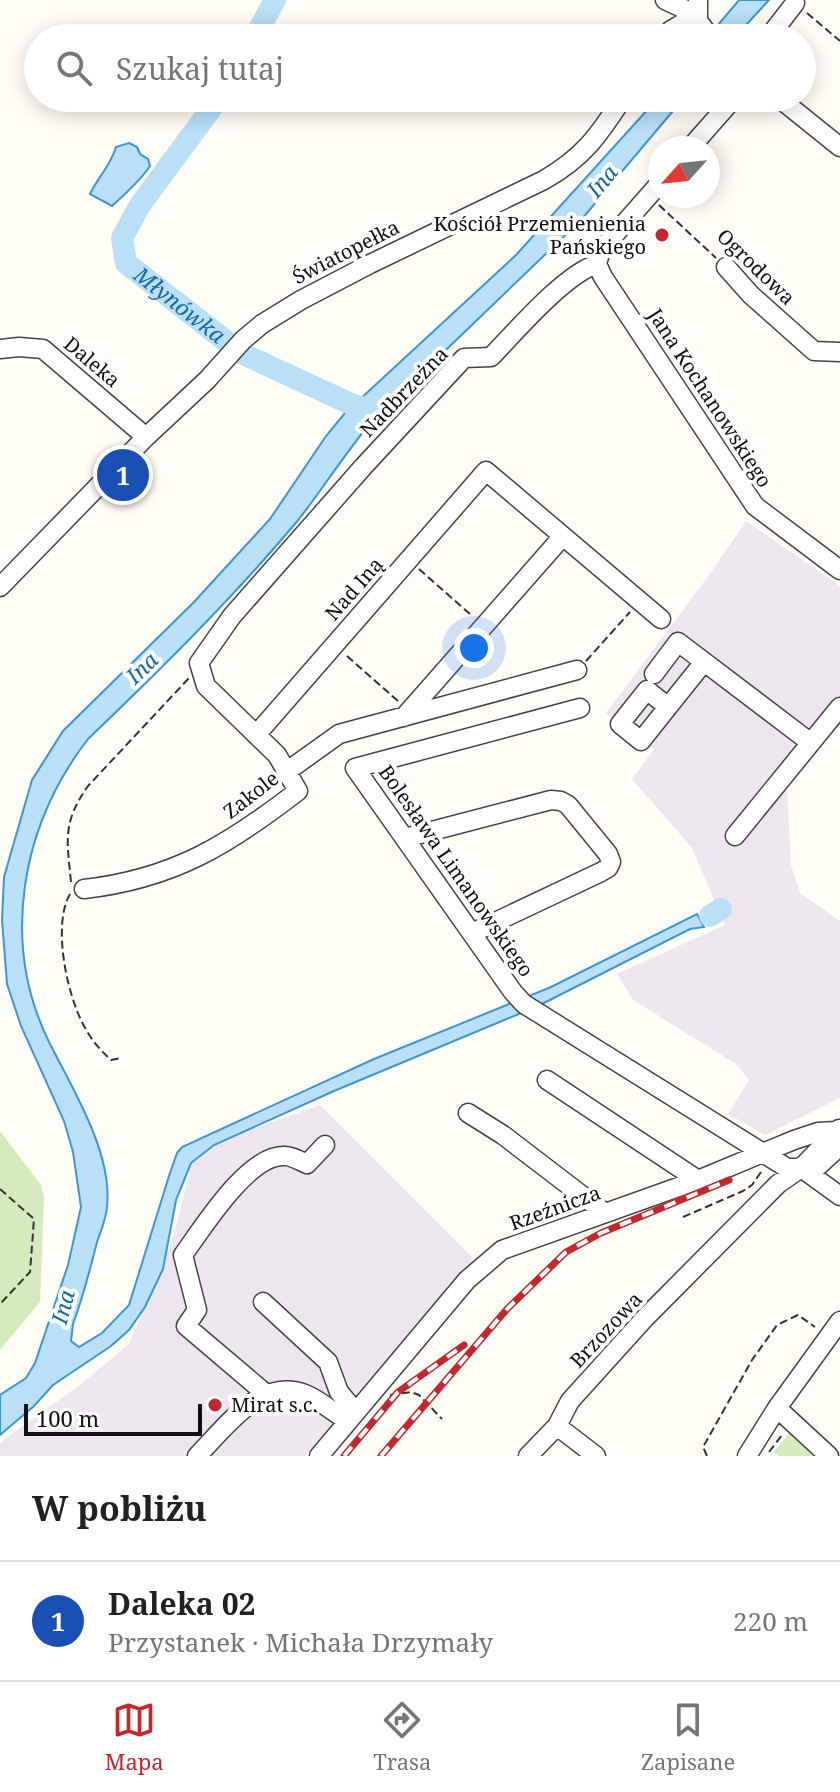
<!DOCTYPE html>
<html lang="pl">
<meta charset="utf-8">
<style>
body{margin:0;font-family:"Noto Serif",serif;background:#f6f6f6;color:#202124}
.compass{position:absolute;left:648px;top:136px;width:72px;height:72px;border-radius:50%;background:#fff;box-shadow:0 4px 20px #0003;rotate:243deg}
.scale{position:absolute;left:24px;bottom:20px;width:178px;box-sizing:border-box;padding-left:8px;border:4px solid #111;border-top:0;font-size:22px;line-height:28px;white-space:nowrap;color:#111;-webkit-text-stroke:6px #fff;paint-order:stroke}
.you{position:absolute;left:474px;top:648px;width:28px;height:28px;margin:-20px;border:6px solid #fff;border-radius:50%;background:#1a73e8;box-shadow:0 0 0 12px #1a73e833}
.badge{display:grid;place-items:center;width:52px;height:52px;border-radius:50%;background:#c4262e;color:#fff;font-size:26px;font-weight:700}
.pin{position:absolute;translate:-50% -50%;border:4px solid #fff;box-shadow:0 2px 8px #0006}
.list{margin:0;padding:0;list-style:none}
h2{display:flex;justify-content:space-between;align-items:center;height:104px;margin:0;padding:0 32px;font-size:34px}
h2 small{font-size:26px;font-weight:400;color:#757577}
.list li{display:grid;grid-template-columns:52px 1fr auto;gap:24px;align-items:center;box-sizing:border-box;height:120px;padding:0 32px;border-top:2px solid #e0e0e0}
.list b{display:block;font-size:30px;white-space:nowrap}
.list p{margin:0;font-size:26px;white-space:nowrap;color:#757577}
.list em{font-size:26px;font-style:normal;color:#757577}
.icon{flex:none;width:44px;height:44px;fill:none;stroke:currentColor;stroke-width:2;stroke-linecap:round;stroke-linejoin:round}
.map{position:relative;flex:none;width:840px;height:1456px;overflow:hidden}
.search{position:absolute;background:#fff;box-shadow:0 4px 20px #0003;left:24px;right:24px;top:24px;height:88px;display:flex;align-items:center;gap:20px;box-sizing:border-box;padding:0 28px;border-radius:44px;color:#757577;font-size:30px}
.sheet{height:224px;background:#fff}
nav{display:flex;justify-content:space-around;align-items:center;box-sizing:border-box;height:112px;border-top:2px solid #e0e0e0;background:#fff;font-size:22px;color:#757577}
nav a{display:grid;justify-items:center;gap:4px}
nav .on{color:#c4262e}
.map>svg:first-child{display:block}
.industrial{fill:#eee6ef}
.green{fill:#d5ebbd}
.water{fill:#b9e0f7;stroke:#3f96cf;stroke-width:2}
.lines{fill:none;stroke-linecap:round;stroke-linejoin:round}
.river{stroke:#b9e0f7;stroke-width:22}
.minor-casing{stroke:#444;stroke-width:21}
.path{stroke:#333;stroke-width:2;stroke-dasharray:8 4;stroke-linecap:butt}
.minor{stroke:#fff;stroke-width:18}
.rail-casing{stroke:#c4262e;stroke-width:7}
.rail{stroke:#fff;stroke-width:4;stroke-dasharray:12;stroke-linecap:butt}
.poi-dot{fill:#c4262e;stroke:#fff;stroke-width:3}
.labels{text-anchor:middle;stroke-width:8;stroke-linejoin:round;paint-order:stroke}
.poi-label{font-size:20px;fill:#111;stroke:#fff;text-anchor:end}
.street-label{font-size:20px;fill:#111;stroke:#fff}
.water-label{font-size:22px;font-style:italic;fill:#1768a6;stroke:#fff}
</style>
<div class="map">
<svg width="840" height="1456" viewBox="0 0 840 1456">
<rect width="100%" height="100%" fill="#fffdf5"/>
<path class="industrial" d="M746,521L840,586V724L787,785L791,865L800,893L840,921V1098L765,1135L728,1114L749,1080L736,1064L633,1000L617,974L725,925L692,848L632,779L654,749L606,713L712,571Z
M320,1105L476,1261L348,1413L329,1427L305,1456H0V1444L7,1437L81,1384L129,1344L174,1235L195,1149Z"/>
<path class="green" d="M0,1131L41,1185L44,1197L40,1302L0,1350Z
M789,1433L819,1456H779L774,1452Z"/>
<path class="water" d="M739,0H769L734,38H707Z
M658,98H684L581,220L372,421C346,452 324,487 299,519C234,597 161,669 88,739C21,826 0,942 49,1042C72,1088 113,1153 107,1207C106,1219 101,1231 97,1242C90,1270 83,1297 73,1324L71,1341L79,1347L102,1333L129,1305L169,1176L177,1153L182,1147L374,1059L551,987L697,914L704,927L690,929L538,1006L334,1091L214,1145L191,1163L176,1200L163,1269L145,1307L129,1330L111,1346L53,1385L34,1406L0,1435V1395L26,1378L35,1363L68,1265L81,1207L73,1152L64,1121L21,1026L7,984L2,920L4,877L32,780L63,731L194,602L270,519L326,436L345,413L516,255Z
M129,143L137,147L140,154L148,159L150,166C140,181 126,193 112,206L90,194C98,177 111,165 116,147Z"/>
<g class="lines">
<g class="river">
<path d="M254,38L275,0"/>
<path id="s1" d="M219,98L140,205L122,238L126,263L241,353L353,405L369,409"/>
<path d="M710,916L721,909"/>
</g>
<g class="minor-casing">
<path id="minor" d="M665,0L697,15
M698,0V21L711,38
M663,38L671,30L697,15
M768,38L795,3
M779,98L840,147
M690,148L734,98
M597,264L603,277L755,506L840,570
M597,264L601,250L660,183
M726,267L751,295L814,351L840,352
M0,349L19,347L43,349L146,437
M0,587L146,437L207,380L243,340L262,324L301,300L370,264L544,180C584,157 598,136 623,98
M654,674L678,642L811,743
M668,707L641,741L620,724L647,690L668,707L704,662
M580,708L355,768L513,992L524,1004L787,1168H801
M404,717L563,536
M256,735L486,471L661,619
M286,772L339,734L577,670
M735,836L840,707
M405,838L551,800L561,801L568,805L608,854L611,862L608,868L601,872L472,933
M84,889C173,879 228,845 298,791L277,755L206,686L199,663L232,616L363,467L464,358L491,357C516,331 565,274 597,264
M547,1080L698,1180
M468,1113L503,1135L605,1213
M800,1167L840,1196
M815,1169L840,1146
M263,1302L328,1362L339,1392L356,1412
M265,1393L186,1326L197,1310L183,1255C202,1229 247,1156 283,1156C290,1155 300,1161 307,1164L325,1145
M777,1408L829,1456
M557,1426L596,1456
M197,1456C225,1428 260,1377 305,1394C320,1400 334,1413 348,1421
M319,1456L467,1280L502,1250L698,1180L794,1140L818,1132L836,1131
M528,1456L557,1426L570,1401L645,1318L778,1184L801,1168L839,1129
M747,1456L777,1408L840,1321"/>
</g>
<path class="path" d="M807,13L840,41
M659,205L716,258
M419,569L471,615
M347,656L399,702
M586,661L630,612
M71,882C67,840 62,823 88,786L189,678
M70,894C52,925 67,995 84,1026C91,1039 99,1049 111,1060L121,1058
M0,1189L34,1219L30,1272L0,1304
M683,1217L743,1191L752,1185L761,1172
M390,1395L411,1392L419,1395L442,1419
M769,1452L782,1435
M707,1456L703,1447L752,1360L777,1325L798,1315L815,1327"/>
<use href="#minor" class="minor"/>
<g class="rail-casing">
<path id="rail" d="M344,1456L398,1392L464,1345
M381,1456L507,1309L566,1252L601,1233L729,1180"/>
</g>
<use href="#rail" class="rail"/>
</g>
<g class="poi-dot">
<circle cx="662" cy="235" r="8"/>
<circle cx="215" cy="1405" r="8"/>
</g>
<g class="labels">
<g class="poi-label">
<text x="646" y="231">Kościół Przemienienia<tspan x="646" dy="23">Pańskiego</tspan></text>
<text x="231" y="1412" text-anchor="start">Mirat s.c.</text>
</g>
<g class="street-label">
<text transform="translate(346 252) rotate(-27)" y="7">Światopełka</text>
<text transform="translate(756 267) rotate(44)" y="7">Ogrodowa</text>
<text transform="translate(92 362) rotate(40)" y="7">Daleka</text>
<text transform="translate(404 392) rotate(-46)" y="7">Nadbrzeżna</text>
<text transform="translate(710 398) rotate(57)" y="7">Jana Kochanowskiego</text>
<text transform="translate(354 589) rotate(-49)" y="7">Nad Iną</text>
<text transform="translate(251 795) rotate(-38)" y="7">Zakole</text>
<text transform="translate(456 871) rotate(55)" y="7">Bolesława Limanowskiego</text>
<text transform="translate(555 1208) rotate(-20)" y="7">Rzeźnicza</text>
<text transform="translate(606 1330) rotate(-47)" y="7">Brzozowa</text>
</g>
<g class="water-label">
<text transform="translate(602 181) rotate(-50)" y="8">Ina</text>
<text dy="8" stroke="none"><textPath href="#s1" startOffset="264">Młynówka</textPath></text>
<text transform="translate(142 668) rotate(-44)" y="8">Ina</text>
<text transform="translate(63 1307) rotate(-75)" y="8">Ina</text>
</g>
</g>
</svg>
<svg class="compass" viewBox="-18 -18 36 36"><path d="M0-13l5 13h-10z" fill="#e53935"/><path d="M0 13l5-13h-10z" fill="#757577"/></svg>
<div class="scale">100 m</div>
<div class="you"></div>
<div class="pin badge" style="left:123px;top:475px;background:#1a4fb4">1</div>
<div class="search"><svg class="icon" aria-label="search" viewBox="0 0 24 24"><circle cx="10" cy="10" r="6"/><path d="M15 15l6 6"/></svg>Szukaj tutaj</div>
</div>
<section class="sheet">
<h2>W pobliżu<small></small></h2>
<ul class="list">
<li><span class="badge" style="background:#1a4fb4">1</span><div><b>Daleka 02</b><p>Przystanek · Michała Drzymały</p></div><em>220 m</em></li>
</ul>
</section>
<nav>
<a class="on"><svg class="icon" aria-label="map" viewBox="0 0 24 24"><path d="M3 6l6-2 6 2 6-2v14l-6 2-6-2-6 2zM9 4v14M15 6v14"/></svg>Mapa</a>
<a><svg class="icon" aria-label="directions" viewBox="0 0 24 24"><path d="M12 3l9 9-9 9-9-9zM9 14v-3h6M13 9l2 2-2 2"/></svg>Trasa</a>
<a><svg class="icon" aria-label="saved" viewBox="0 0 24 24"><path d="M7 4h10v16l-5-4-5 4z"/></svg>Zapisane</a>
</nav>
